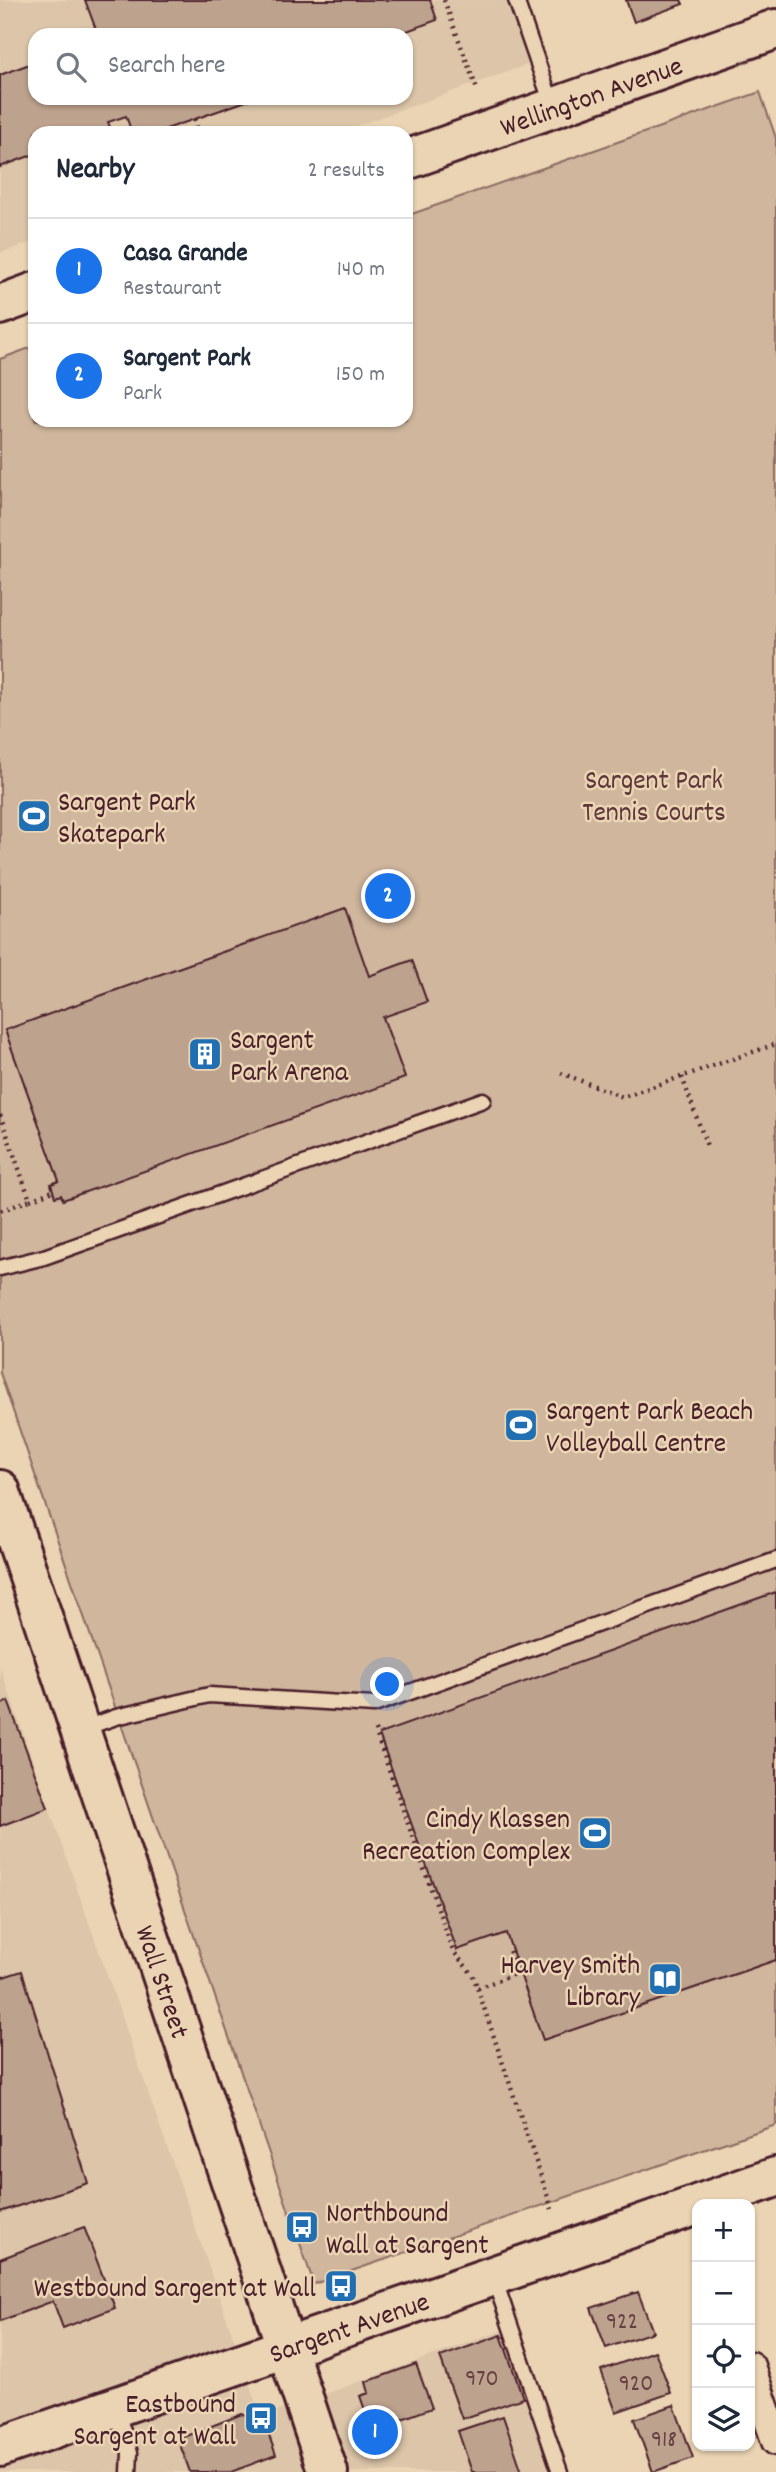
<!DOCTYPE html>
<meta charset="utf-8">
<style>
body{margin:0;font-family:Dekko,sans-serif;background:#f2f2f3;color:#1f2937}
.controls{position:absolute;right:21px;bottom:21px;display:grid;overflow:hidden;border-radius:14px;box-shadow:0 2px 5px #0004}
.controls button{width:63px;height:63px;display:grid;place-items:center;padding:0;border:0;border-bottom:2px solid #e0e1e3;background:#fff;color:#1f2937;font:35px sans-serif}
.you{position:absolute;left:388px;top:1685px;width:24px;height:24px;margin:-18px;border:5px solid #fff;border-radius:50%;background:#1a73e8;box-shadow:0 0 0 10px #1a73e833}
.badge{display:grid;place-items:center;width:46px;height:46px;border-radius:50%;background:#1a73e8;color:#fff;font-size:23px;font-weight:700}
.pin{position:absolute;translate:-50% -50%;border:4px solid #fff;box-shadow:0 2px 7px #0006}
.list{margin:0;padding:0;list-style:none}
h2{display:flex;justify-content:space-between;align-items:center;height:91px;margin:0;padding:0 28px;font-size:30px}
h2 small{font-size:23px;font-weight:400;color:#747a83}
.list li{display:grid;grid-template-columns:46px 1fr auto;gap:21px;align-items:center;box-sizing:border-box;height:105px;padding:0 28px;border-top:2px solid #e0e1e3}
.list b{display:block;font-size:26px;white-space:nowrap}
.list p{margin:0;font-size:23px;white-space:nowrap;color:#747a83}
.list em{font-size:23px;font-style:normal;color:#747a83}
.icon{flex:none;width:38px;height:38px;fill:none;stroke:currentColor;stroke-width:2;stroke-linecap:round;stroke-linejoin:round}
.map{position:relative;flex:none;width:776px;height:2472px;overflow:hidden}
.search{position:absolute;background:#fff;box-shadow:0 2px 5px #0004;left:28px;top:28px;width:385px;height:77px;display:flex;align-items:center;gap:18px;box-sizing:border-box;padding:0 24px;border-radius:21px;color:#747a83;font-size:26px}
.panel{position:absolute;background:#fff;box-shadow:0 2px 5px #0004;left:28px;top:126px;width:385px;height:301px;border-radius:21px}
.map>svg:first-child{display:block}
.built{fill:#dcc5a8;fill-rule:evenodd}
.green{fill:#cfb69d;stroke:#8c6a64;stroke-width:2}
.building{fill:#bda28d;stroke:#4a1f2b;stroke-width:2}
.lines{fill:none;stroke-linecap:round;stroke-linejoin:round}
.lane-casing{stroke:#4a1f2b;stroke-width:19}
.street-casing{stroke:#4a1f2b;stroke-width:33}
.secondary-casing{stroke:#4a1f2b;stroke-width:44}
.path{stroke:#4a1f2b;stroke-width:4.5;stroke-dasharray:2 5;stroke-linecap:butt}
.lane{stroke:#ead4b3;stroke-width:14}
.street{stroke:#ead4b3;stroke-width:28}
.secondary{stroke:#ead4b3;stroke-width:38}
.labels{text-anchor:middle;stroke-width:5;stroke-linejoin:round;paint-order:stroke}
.number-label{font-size:24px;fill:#674044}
.street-label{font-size:28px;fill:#4a1f2b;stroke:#ead4b3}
.park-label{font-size:28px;fill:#5e363c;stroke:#ead4b3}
.poi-label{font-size:28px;fill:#4a1f2b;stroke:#ead4b3;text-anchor:start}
</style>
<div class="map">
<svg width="776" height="2472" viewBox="0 0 776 2472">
<rect width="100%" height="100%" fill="#ead4b3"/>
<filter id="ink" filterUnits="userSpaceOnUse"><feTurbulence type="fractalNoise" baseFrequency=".0143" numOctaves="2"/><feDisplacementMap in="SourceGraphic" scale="14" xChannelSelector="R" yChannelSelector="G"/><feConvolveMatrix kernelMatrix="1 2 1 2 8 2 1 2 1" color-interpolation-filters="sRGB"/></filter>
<g filter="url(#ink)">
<path class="built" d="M0,0H506L529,64L336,133H35V241L0,253ZM35,35H406V98H35Z
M0,1667L261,2417L504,2330L552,2472H0Z"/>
<path class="green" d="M760,92L776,138V2125L314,2284L0,1373V359L35,346V420H406V216Z"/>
<path class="building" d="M85,0H430L437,20L396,35H98Z
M626,0H681L683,4L634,22Z
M35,62V98L249,100L155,133H132L126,116L108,122L110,127L94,133H35V154L0,167V75Z
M345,908L369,976L412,960L427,1002L383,1017L405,1078L63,1200L61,1195L55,1197L51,1184L59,1181L5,1030Z
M776,1592V1960L543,2040L506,1933L457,1950L379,1734Z
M8,1701L48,1808L0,1826V1705Z
M22,1971L88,2183L0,2212V1978Z
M84,2227L115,2308L63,2328L53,2301L0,2321V2259Z
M638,2292L653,2332L606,2348L591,2308Z
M501,2335L523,2398L462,2419L440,2357Z
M655,2351L671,2393L616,2412L601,2370Z
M416,2364L432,2408L372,2430L360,2396L369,2393L366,2382Z
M674,2405L693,2458L653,2472L634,2419Z
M242,2414L265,2425L276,2455L231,2472H190L178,2439Z
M503,2416L522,2472H472L458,2431Z"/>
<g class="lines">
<g class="lane-casing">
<path id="lane" d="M516,0L553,107
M0,1268L44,1257L483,1100
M82,1729L116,1717L209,1695L374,1705L776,1560
M494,2278L560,2472
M116,2409L130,2453L129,2472"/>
</g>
<g class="street-casing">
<path id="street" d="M750,2366L776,2441"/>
</g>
<g class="secondary-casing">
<g id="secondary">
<path id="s1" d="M406,160L776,29"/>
<path d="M0,305L35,292"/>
<path id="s2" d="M0,1490L328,2472"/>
<path d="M699,2204L776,2177"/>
<path id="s3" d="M0,2447L697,2205"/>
</g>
</g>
<path class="path" d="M444,0L478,92
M194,119L199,133
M561,1073L623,1097L776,1044
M682,1077L707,1146
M0,1115L30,1200L0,1211
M30,1200L53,1191
M375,1730L453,1951L473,1975L552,2209
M478,1988L517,1973L508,1947"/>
<use href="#lane" class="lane"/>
<use href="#street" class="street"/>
<use href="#secondary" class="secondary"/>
</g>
</g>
<defs>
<g id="stadium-square" transform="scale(1.75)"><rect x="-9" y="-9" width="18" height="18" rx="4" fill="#1f6fb2" stroke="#ead4b3"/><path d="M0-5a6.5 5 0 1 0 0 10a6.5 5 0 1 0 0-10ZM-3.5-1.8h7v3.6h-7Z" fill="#fff"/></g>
<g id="building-square" transform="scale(1.75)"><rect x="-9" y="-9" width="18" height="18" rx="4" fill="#1f6fb2" stroke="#ead4b3"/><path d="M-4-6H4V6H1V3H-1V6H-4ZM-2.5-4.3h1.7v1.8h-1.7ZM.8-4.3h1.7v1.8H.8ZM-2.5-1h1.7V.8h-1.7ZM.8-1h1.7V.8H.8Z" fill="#fff"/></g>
<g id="library-square" transform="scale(1.75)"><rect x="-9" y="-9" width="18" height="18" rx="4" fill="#1f6fb2" stroke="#ead4b3"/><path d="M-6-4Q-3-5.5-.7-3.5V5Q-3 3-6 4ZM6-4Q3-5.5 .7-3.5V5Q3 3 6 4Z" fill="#fff"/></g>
<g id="bus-square" transform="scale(1.75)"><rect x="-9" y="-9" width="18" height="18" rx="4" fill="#1f6fb2" stroke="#ead4b3"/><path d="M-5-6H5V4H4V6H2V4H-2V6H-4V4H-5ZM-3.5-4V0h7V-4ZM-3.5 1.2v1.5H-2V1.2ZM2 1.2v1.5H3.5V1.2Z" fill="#fff"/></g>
</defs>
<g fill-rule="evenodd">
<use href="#stadium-square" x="34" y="816"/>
<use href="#building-square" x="205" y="1054"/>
<use href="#stadium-square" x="521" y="1425"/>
<use href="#stadium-square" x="595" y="1833"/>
<use href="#library-square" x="665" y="1979"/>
<use href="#bus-square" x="302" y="2227"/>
<use href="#bus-square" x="341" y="2286"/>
<use href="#bus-square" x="261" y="2418"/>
</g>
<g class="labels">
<g class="number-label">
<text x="622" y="2328">922</text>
<text x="482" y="2385">970</text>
<text x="636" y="2390">920</text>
<text x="664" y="2446">918</text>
</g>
<g class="street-label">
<text dy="10" stroke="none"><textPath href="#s1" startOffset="196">Wellington Avenue</textPath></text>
<text dy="10" stroke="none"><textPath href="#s2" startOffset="518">Wall Street</textPath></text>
<text dy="10" stroke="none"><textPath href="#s3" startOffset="369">Sargent Avenue</textPath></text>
</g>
<g class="park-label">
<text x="654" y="788">Sargent Park<tspan x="654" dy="32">Tennis Courts</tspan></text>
</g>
<g class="poi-label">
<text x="58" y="810">Sargent Park<tspan x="58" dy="32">Skatepark</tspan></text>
<text x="230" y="1048">Sargent<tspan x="230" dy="32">Park Arena</tspan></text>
<text x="546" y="1419">Sargent Park Beach<tspan x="546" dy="32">Volleyball Centre</tspan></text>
<text x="570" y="1827" text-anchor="end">Cindy Klassen<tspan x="570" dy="32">Recreation Complex</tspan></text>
<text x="640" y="1973" text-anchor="end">Harvey Smith<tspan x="640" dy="32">Library</tspan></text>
<text x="326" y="2221">Northbound<tspan x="326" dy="32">Wall at Sargent</tspan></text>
<text x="316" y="2296" text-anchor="end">Westbound Sargent at Wall</text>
<text x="236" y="2412" text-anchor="end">Eastbound<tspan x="236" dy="32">Sargent at Wall</tspan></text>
</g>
</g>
</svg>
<div class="controls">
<button>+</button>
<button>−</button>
<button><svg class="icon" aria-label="locate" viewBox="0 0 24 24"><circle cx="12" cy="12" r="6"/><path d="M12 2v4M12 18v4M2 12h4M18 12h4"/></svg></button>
<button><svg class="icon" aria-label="layers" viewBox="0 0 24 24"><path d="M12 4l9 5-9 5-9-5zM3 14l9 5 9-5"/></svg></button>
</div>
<div class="you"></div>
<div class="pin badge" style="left:375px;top:2432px">1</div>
<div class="pin badge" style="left:388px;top:896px">2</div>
<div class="search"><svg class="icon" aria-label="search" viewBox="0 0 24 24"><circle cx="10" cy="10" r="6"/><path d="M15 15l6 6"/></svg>Search here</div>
<section class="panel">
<h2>Nearby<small>2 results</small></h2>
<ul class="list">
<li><span class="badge">1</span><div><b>Casa Grande</b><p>Restaurant</p></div><em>140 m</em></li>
<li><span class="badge">2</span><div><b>Sargent Park</b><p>Park</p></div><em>150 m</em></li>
</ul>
</section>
</div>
